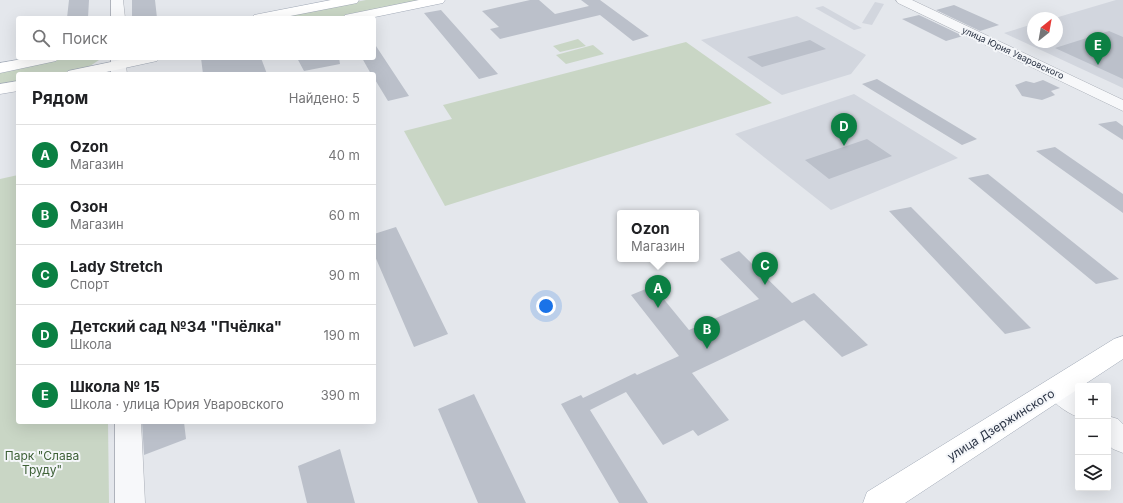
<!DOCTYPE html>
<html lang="ru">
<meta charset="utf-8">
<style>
body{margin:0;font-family:Inter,sans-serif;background:#f2f2f2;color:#202124}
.controls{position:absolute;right:12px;bottom:12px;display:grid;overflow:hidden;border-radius:4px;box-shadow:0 4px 16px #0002}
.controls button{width:36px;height:36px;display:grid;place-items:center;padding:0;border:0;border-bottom:1px solid #e0e0e0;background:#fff;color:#202124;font:20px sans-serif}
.compass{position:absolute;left:1027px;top:12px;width:36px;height:36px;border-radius:50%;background:#fff;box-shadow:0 4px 16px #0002;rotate:31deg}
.you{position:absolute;left:546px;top:306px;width:14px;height:14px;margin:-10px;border:3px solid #fff;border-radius:50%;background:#1a73e8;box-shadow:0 0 0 6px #1a73e833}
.badge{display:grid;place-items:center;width:26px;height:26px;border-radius:50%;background:#0b8043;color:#fff;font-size:13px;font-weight:700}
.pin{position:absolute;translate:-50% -33px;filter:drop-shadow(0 1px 2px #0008)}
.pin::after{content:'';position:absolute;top:21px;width:14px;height:12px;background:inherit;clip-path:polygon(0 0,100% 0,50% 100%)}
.popup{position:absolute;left:617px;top:210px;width:82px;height:52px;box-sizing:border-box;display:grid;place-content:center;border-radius:4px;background:#fff;filter:drop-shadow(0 1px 3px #0005);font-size:13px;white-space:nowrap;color:#757577}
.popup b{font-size:15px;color:#202124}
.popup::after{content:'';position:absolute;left:50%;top:100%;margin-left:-8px;border:8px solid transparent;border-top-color:#fff}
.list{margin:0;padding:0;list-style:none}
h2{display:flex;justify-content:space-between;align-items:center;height:52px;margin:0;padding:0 16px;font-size:17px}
h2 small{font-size:13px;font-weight:400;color:#757577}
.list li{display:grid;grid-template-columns:26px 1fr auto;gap:12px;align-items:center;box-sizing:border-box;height:60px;padding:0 16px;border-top:1px solid #e0e0e0}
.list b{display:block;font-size:15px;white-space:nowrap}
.list p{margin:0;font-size:13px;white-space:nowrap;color:#757577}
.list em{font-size:13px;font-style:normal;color:#757577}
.icon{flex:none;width:22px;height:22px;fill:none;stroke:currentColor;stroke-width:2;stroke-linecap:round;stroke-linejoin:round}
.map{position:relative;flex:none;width:1123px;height:503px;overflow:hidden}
.search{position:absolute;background:#fff;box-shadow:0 4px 16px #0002;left:16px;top:16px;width:360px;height:44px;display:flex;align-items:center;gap:10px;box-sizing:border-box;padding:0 14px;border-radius:4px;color:#757577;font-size:15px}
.panel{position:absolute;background:#fff;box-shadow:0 4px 16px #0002;left:16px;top:72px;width:360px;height:352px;border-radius:4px}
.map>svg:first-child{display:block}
.built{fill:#d2d6de}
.green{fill:#c9d6c5}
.building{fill:#bbc0ca}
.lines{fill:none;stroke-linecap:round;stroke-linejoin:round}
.minor-casing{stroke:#a9aeb7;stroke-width:1}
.major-casing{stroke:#a3abb8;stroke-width:1}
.minor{fill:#f7f8fa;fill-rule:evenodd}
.major{fill:#fff;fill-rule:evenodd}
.labels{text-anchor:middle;stroke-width:4;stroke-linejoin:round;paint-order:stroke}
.far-street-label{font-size:9px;fill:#2b3445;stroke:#f4f6f9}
.near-street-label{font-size:12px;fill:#2b3445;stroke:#f4f6f9}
.near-park-label{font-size:12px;fill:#3f6138;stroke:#f4f6f9}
</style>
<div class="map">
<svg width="1123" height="503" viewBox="0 0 1123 503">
<rect width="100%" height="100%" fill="#e4e7ec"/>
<path class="built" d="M1116,0H1123V88L1004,33L1033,24V42H1057V18H1055Z
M875,2L884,4L872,25L862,23Z
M823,6L862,28L854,30L815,8Z
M797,16L866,55L851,74L782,95L701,40Z
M854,94L958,158L831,210L735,134Z"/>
<path class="green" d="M366,0H426L336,18H273Z
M578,39L586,46L560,52L553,46Z
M686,42L772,103L445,206L404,131L452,119L443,105Z
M593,45L604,54L566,64L556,55Z
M66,58H102L87,68L56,74H18V82L0,85V71Z
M18,175V422H108L109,503H0V179Z"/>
<path class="building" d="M69,0H89L88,18H67Z
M132,0H155L157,18H132Z
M530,0H539L555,14L589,6L581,0H600L649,36L633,41L600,15L500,39L490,29L499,27L482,11Z
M954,5L999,25L980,31L936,10Z
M441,10L458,29L498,74L479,79L424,13Z
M919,15L963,36L946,41L902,19Z
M1109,31L1123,37V79L1055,48Z
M810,40L826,49L762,67L747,57Z
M374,43L409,96L388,101L374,78V74H371L362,58H374Z
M201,58H261L267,74H203Z
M297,58H339L340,64L304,71Z
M877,79L977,139L962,145L862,84Z
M1043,80L1060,88L1051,91L1055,95L1042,100L1022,96L1015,85L1026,81L1034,83Z
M1116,121L1123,126V140L1098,124Z
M867,139L892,156L829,179L805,160Z
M1055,147L1123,194V213L1036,151Z
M988,174L1119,279L1096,284L968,178Z
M911,207L1031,328L1005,334L889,211Z
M396,227L448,334L414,347L374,254V234Z
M739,251L792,303L814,293L868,345L842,357L804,320L692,373L729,420L698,436L693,430L663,445L626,392L590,410L648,503H619L561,404L581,395L583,398L635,373L637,375L679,356L631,295L653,286L689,330L759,299L720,259Z
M474,394L526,503H478L438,409Z
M142,422H184L186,439L144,455Z
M340,449L355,503H307L298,466Z"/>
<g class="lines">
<g class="minor-casing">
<path id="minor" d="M111,0H123L125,18H111Z
M896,0H912L1123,100V111L898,3Z
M111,58H125L127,74H111Z
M1058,378L1067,381L1078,390V417C1065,412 1051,402 1045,389L1049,381Z
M1108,416L1118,419L1123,424V453L1113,449L1108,445Z
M115,422H141L145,503H115Z"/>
</g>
<g class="major-casing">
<path id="major" d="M331,0H359L357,3L352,4L280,18H252L254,15L259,14Z
M419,0H445L443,3L438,4L370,18H343L345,15L350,14Z
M28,58H59L56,61L0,73V63Z
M130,58H160L157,61L97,74H66L68,71Z
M18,81V91L0,94V84Z
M1123,336V359L1082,386H1078V389L905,503H863L867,492L1114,339Z"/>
</g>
<use href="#minor" class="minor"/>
<use href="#major" class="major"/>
</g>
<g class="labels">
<g class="far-street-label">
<text transform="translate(1013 53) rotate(25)" y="3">улица Юрия Уваровского</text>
</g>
<g class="near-street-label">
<text transform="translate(1001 425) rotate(-32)" y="4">улица Дзержинского</text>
</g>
<g class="near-park-label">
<text x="42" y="460">Парк "Слава<tspan x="42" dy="14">Труду"</tspan></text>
</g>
</g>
</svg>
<div class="controls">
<button>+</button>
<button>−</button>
<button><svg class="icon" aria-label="layers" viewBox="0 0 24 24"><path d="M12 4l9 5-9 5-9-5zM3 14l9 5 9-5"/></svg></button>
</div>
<svg class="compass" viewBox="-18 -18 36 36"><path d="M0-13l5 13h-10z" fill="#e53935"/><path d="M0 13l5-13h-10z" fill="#757577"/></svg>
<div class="you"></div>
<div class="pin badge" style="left:658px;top:308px">A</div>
<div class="popup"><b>Ozon</b>Магазин</div>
<div class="pin badge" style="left:707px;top:349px">B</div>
<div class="pin badge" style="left:765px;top:285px">C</div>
<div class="pin badge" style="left:844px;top:146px">D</div>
<div class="pin badge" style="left:1098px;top:65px">E</div>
<div class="search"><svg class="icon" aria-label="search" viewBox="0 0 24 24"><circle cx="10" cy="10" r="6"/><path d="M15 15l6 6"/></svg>Поиск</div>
<section class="panel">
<h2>Рядом<small>Найдено: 5</small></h2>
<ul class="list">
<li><span class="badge">A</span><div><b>Ozon</b><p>Магазин</p></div><em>40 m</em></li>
<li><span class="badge">B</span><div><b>Озон</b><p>Магазин</p></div><em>60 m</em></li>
<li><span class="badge">C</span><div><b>Lady Stretch</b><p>Спорт</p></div><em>90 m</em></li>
<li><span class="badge">D</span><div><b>Детский сад №34 &quot;Пчёлка&quot;</b><p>Школа</p></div><em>190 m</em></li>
<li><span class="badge">E</span><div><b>Школа № 15</b><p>Школа · улица Юрия Уваровского</p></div><em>390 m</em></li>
</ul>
</section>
</div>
